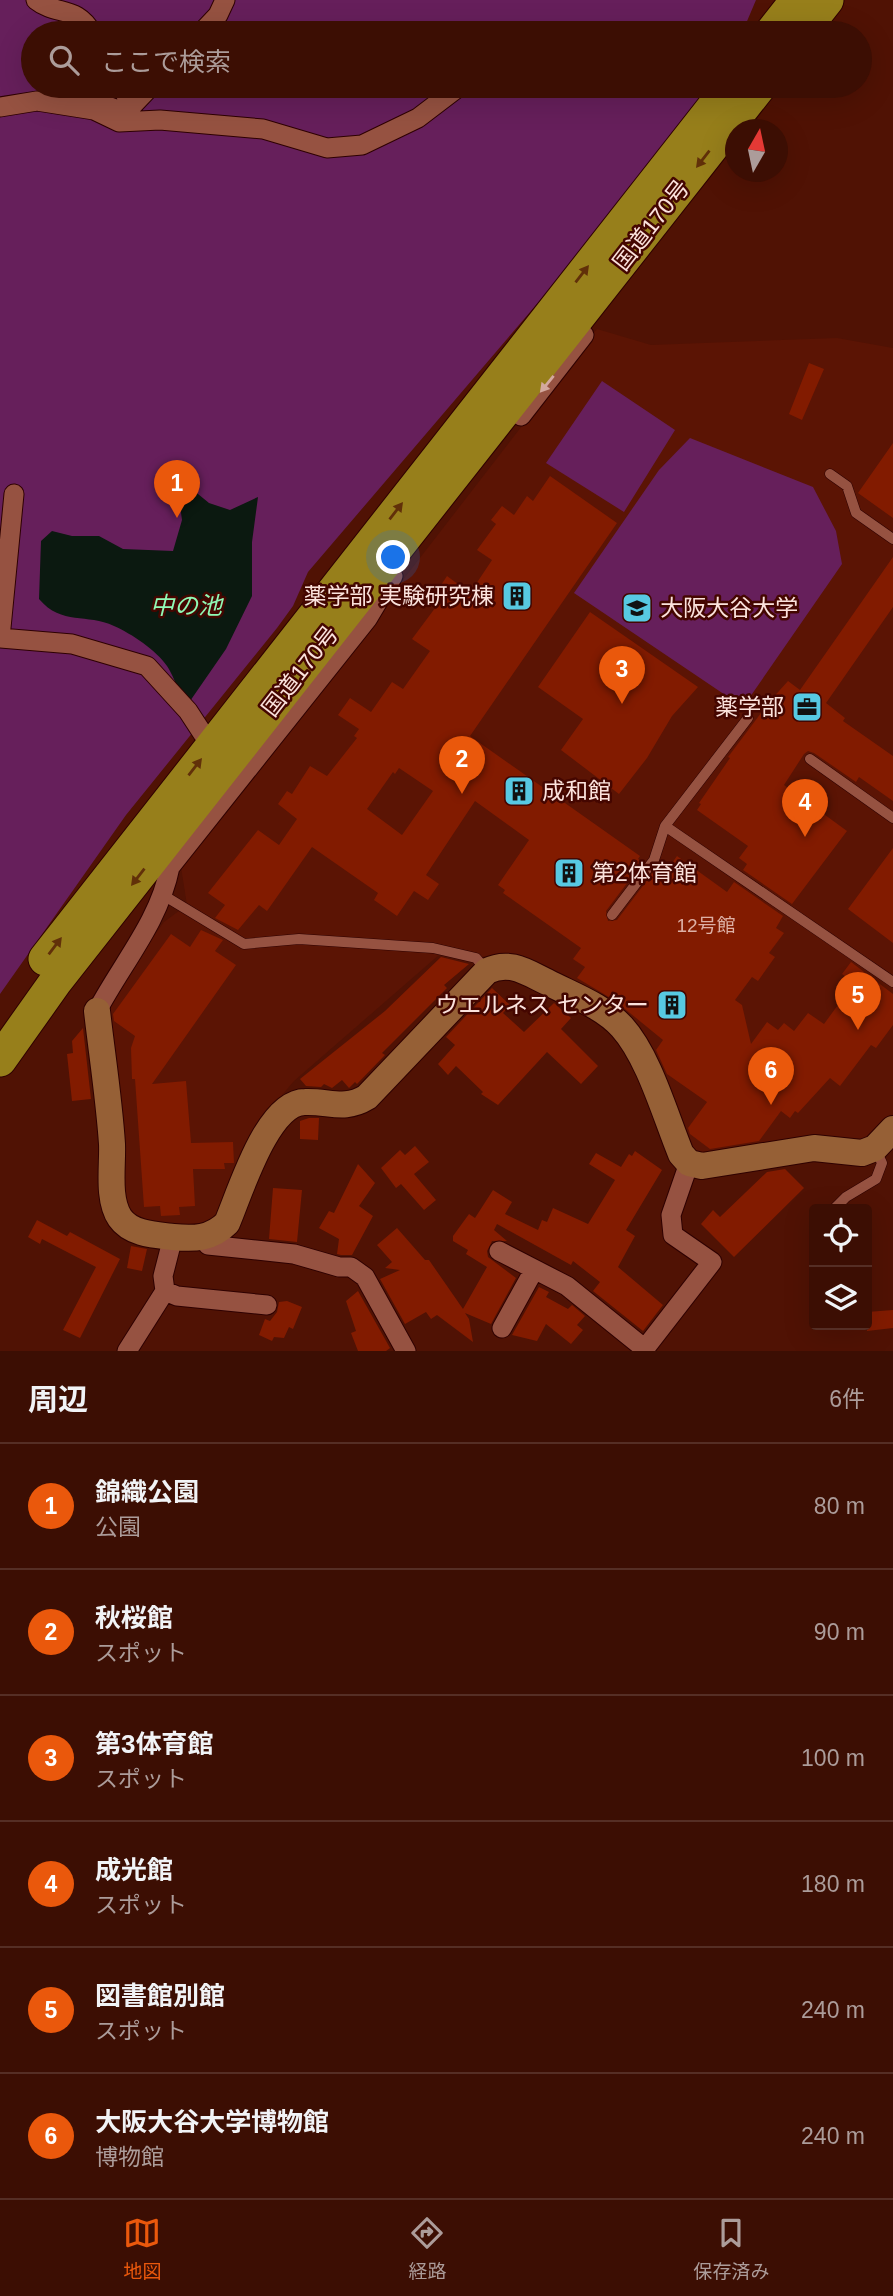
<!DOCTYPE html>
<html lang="ja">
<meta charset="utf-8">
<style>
body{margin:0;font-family:Helvetica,"Noto Sans JP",sans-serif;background:#471c12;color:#f1f3f6}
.controls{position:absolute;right:21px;bottom:21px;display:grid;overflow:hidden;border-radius:7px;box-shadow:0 7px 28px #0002}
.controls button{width:63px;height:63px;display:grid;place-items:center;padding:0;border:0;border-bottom:2px solid #552e25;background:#3c0e03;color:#f1f3f6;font:35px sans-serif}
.compass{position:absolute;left:725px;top:119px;width:63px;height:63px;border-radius:50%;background:#3c0e03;box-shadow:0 7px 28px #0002;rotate:9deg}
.you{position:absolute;left:394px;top:558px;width:24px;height:24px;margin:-18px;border:5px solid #fff;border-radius:50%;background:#1a73e8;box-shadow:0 0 0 10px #1a73e833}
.badge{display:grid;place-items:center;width:46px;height:46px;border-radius:50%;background:#ea580c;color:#fff;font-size:23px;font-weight:700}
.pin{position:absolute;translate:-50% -58px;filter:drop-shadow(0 2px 4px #0008)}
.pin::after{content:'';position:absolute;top:37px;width:24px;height:21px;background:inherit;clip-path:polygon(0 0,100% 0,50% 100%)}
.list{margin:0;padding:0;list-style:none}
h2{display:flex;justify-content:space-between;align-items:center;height:91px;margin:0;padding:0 28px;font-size:30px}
h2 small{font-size:23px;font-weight:400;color:#ac9c9a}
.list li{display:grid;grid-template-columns:46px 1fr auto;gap:21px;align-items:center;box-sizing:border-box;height:126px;padding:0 28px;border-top:2px solid #552e25}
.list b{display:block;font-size:26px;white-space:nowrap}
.list p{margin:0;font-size:23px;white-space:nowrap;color:#ac9c9a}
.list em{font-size:23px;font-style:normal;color:#ac9c9a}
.icon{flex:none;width:38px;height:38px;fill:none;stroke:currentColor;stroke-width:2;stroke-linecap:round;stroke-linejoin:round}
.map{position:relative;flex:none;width:893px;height:1351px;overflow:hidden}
.search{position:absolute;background:#3c0e03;box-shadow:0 7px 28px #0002;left:21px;right:21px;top:21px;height:77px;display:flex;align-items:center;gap:18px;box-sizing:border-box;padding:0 24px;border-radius:38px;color:#ac9c9a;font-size:26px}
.sheet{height:847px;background:#3c0e03}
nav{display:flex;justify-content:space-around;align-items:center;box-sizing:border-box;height:98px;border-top:2px solid #552e25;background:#3c0e03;font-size:19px;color:#ac9c9a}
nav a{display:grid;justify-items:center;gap:4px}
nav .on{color:#ea580c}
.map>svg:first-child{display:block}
.built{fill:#5b1404}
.green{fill:#661f5b}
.water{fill:#0b1910}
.building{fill:#821b00;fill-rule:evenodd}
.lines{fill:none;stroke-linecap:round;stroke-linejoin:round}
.lane-casing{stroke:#2e0100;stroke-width:11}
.street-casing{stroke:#2e0100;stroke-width:21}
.secondary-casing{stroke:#2e0100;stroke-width:28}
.highway-casing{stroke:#2e0100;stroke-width:35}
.lane{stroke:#965241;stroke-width:10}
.street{stroke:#965241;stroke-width:19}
.secondary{stroke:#966036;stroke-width:26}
.highway{stroke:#977f1b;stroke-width:33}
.oneway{fill:#613009}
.oneway2{fill:#d3a89e}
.labels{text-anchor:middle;stroke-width:5;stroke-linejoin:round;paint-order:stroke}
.number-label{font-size:19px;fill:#ddb0a5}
.street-label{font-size:23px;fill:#fbe2dc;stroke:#440600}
.poi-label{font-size:23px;fill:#fbe2dc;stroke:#440600;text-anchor:end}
.water-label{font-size:24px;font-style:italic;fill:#90fab6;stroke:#440600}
</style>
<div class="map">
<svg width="893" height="1351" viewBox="0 0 893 1351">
<rect width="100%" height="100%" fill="#501204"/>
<path class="built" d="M597,329L651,345L837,338L893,348V1115L865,1144L712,1155L697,1151L683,1137L611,1006L521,956L506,954L471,958L440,954L294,1081L264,1116L221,1214L200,1228L149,1226L128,1212L124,1198L109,1009L115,990L164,922L187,905L181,867Z"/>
<path class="green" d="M0,0H756L742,33H33V86H715L636,188L308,572L293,606L277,628L126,815L0,994Z
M602,381L675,430L624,512L546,463Z
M690,438L813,487L836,531L842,564L743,707L574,593L659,470Z"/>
<path class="water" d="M176,476L209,503L230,510L258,497L252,542V596L226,649L188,704C176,689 176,680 167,666C156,650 132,634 114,626C87,613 62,626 39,599L41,541L52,531L72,536H99L123,549L173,551L182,520Z"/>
<path class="building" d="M809,363L824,369L802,420L789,414Z
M893,443V518L858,493Z
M550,476L617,523L470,736L640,856L638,859L643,862L606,911L608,921L617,920L655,870L663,876L677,856L727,892L734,882L783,916L776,928L784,933L769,953L775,957L758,981L752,977L735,1000L742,1005L751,1044L767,1022L778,1030L784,1023L794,1031L808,1013L824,1024L854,983L842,974L851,962L893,994V1025L876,1048L871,1045L840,1086L830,1078L798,1113L795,1111L790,1118L781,1111L759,1141L710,1149L690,1134L688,1128L707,1102L667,1074L656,1050L663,1040L614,1000L577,978L585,967L573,959L581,948L503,893L505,890L498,885L529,840L475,801L426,875L439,884L428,900L414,891L397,916L374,900L378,893L312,847L267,911L259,905L238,930L215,918L225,905L208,893L258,830L279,845L297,819L278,804L287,791L292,794L310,766L327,776L357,738L354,736L359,729L338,715L350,698L371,712L392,682L403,689L430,651L412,639L444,596L437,591L447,576L470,593L492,560L477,550L496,524L491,520L502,506L514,515L527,496L533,501ZM399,768L433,791L402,835L367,809L393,772L395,774Z
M893,557V607L826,703L845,718L843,721L893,756V801L859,777L856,782L814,753L808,751L804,754L784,785L847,831L792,904L743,870L747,864L739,858L748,846L697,810L701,804L699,803L730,758L728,757L770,701L788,681L800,690Z
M590,612L698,687L672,716L647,758L619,794L561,750L583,719L538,687Z
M893,848V943L848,909Z
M201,930L223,940L215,951L236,965L152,1084L186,1081L191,1143L233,1142L234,1163H224L225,1169H193L195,1206L179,1207L180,1215L161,1216L160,1206L144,1207L135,1079H132L131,1048L135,1036L114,1021L113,1014L171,934L190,947Z
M441,957L469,964L444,985L447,988L382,1053L385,1055L357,1084L355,1082L349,1088L342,1080L332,1088L324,1084L321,1087L306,1086L300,1079L385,1011Z
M492,988L510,1005L503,1013L524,1032L554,1003L571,1018L561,1029L598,1066L581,1084L547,1052L498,1105L481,1094L483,1092L456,1066L448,1075L438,1064L455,1045L446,1037Z
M83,1028L91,1099L72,1101L67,1054L73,1053L72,1041Z
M309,1118H319L318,1140L300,1139V1121Z
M415,1146L429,1162L414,1174L436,1200L424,1210L401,1184L396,1188L381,1168L400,1150L405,1155Z
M635,1151L662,1170L626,1230L635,1236L618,1267L663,1305L643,1331L593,1291L600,1282L573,1261L571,1265L497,1224L494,1230L507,1241H492L487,1251L488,1257L516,1278L491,1324L465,1313L469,1319L473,1342L437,1315L431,1319L426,1312L405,1324L380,1279L400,1270L385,1268L392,1262L377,1245L397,1228L425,1260H429L463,1309L487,1267L466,1254L468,1250L453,1241V1236L469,1214L475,1218L493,1190L512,1202L505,1214L538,1230L542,1220L547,1222L553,1208L588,1224L615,1180L589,1164L596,1153L621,1167L629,1154L632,1156Z
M358,1164L375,1183L359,1206L373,1216L352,1255H341L337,1254L339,1239L319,1228L329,1211L334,1213Z
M785,1169L804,1188L734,1257L701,1224L713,1210L720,1217L767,1172Z
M273,1188L302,1190L297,1242L269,1239Z
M37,1220L67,1236L70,1232L120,1259L80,1338L63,1330L96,1267L42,1239L40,1244L28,1237Z
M131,1246L147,1249L142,1271L127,1268Z
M539,1287L549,1292L546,1297L568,1309L572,1305L585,1316L577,1325L583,1330L571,1344L546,1324L537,1341L512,1335Z
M358,1291L390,1348L386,1351H358L351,1333L356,1331L346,1301Z
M287,1301L302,1307L293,1329L289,1327L284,1338L274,1337L272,1341L259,1335L265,1319L270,1321L277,1312L279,1302Z
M893,1310V1328L867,1331V1312Z"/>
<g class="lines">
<g class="lane-casing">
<path id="lane" d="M830,474L847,486L856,513L893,539
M748,718L665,826L893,982
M810,759L893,818
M163,895L244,944L299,939L433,948L476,958L487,971
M612,915L654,860L665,826
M834,1209L846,1197L876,1179L882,1163L875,1148"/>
</g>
<g class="street-casing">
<path id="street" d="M36,0C56,16 77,5 92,33
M201,33L218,15L225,0
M45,99L70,92L115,109L132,106L121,86
M132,106L151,86
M0,107L37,101L94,110L119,122L160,120L263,129L327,148L362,145L418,118L460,86
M521,416L584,335
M14,494L0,638L72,644L147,666L188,711L203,734
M97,1011C123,962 159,922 170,867L368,618L393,576
M203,1237L208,1245L294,1254L339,1267H351L365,1277L406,1351
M499,1251L567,1286L645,1349
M165,1291L177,1296L267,1305
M502,1328L534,1270
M127,1351L165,1291L163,1276L173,1237
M643,1351L712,1262L673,1235L671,1215L689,1163"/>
</g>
<g class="secondary-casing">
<path id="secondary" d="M97,1011C102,1055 109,1099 112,1144C113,1165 107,1199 120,1218C131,1234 155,1235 173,1237C194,1239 211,1239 227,1223C240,1193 267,1102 305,1102C330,1101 344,1111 367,1097L487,971C510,960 526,972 547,982C572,995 603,1006 622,1027C649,1057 665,1115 681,1154L689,1163L702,1166L814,1148L862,1153L875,1148L893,1129"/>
</g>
<g class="highway-casing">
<path id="highway" d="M771,33L797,0
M801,33L827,0
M45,959L730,86
M0,1060L56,981L760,86"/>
</g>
<use href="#lane" class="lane"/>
<use href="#street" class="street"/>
<use href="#secondary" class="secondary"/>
<use href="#highway" class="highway"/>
</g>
<defs><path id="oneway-solid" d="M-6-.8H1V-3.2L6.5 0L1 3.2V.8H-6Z" transform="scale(1.75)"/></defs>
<g class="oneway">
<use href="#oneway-solid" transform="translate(703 159) rotate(128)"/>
<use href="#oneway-solid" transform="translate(582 274) rotate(-52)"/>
<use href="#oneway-solid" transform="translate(396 511) rotate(-52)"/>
<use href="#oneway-solid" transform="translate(195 767) rotate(-52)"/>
<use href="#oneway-solid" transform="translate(138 877) rotate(128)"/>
<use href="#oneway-solid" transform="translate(55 946) rotate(-53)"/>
</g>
<use class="oneway2" href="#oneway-solid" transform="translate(547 384) rotate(129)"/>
<defs>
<g id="building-square" transform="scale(1.575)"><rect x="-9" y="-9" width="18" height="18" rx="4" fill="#57c9e2" stroke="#440600"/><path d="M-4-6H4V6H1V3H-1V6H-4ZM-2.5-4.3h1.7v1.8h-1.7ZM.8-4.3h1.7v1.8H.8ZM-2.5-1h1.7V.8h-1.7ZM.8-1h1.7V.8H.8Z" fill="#111"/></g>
<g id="university-square" transform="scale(1.575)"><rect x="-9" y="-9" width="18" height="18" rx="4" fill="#57c9e2" stroke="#440600"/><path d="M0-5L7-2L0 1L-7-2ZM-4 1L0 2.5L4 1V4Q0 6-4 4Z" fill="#111"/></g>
<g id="office-square" transform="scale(1.575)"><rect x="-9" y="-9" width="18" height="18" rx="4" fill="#57c9e2" stroke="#440600"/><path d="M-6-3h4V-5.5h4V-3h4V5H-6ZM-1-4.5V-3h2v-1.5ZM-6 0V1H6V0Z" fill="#111"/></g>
</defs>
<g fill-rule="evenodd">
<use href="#building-square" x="517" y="596"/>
<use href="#university-square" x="637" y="608"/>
<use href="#office-square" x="807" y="707"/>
<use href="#building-square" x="519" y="791"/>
<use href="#building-square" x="569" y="873"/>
<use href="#building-square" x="672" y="1005"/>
</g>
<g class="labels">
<g class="number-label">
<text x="706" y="932">12号館</text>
</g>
<g class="street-label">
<text transform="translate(651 225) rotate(-52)" y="8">国道170号</text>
<text transform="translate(300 671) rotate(-52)" y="8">国道170号</text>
</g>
<g class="poi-label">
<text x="494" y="604">薬学部 実験研究棟</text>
<text x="660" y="616" text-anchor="start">大阪大谷大学</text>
<text x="784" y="715">薬学部</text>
<text x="542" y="799" text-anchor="start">成和館</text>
<text x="592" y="881" text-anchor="start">第2体育館</text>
<text x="649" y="1013">ウエルネス センター</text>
</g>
<g class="water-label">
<text x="186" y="614">中の池</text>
</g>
</g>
</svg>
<div class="controls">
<button><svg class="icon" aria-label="locate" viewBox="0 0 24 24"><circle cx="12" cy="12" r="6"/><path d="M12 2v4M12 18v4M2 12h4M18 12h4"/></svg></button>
<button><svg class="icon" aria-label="layers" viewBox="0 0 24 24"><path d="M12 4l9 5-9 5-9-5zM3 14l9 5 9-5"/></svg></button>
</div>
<svg class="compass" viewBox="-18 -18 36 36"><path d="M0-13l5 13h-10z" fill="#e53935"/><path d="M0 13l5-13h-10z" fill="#ac9c9a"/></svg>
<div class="you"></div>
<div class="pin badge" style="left:177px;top:518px">1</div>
<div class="pin badge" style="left:462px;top:794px">2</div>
<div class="pin badge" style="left:622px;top:704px">3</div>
<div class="pin badge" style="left:805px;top:837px">4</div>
<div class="pin badge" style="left:858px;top:1030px">5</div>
<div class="pin badge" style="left:771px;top:1105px">6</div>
<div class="search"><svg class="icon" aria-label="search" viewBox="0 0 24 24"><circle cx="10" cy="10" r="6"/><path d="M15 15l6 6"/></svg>ここで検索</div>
</div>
<section class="sheet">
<h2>周辺<small>6件</small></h2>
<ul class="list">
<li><span class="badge">1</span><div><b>錦織公園</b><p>公園</p></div><em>80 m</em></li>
<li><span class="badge">2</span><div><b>秋桜館</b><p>スポット</p></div><em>90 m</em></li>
<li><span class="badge">3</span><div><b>第3体育館</b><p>スポット</p></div><em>100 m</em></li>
<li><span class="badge">4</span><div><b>成光館</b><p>スポット</p></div><em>180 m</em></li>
<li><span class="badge">5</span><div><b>図書館別館</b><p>スポット</p></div><em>240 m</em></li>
<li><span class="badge">6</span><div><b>大阪大谷大学博物館</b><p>博物館</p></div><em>240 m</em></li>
</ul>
</section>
<nav>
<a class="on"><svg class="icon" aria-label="map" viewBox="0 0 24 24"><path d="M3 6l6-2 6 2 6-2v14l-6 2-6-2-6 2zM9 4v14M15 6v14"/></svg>地図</a>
<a><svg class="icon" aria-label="directions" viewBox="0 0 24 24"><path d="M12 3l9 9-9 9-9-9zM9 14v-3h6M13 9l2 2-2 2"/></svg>経路</a>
<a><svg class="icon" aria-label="saved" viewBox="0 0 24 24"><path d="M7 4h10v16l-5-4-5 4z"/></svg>保存済み</a>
</nav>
